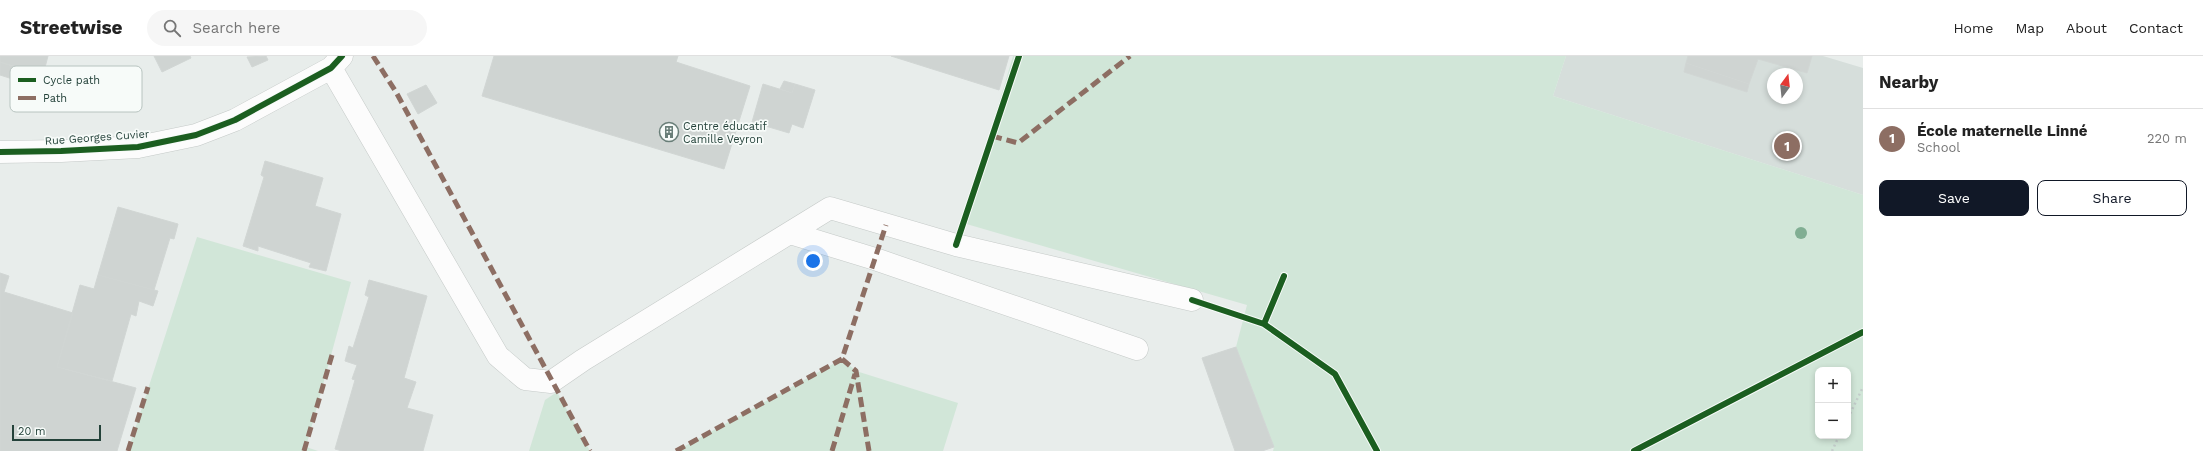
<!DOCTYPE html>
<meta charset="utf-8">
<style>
body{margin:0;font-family:"Work Sans",sans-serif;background:#f6f6f6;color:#222}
.controls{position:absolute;right:12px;bottom:12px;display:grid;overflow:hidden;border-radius:8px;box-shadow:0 2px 6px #0003}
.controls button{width:36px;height:36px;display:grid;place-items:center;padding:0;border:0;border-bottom:1px solid #e0e0e0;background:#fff;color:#222;font:20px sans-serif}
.compass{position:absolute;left:1767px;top:12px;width:36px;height:36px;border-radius:50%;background:#fff;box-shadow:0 2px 6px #0003;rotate:15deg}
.scale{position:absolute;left:12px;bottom:10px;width:89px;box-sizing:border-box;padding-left:4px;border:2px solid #24423a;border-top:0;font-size:11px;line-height:14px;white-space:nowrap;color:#24423a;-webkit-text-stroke:3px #f7fbf9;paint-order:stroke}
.you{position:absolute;left:813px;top:205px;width:14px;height:14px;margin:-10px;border:3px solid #fff;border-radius:50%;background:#1a73e8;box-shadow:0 0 0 6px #1a73e833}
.badge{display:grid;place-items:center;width:26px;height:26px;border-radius:50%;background:#111827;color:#fff;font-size:13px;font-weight:700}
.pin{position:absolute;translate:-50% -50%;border:2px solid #fff;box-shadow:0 1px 4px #0006}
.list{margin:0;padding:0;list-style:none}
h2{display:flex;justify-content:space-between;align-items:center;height:52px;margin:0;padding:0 16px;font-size:17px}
h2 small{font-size:13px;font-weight:400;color:#767676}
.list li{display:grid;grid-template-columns:26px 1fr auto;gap:12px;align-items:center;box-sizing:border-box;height:60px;padding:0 16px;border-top:1px solid #e0e0e0}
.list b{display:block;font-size:15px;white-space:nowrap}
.list p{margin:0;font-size:13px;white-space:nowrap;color:#767676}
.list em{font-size:13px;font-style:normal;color:#767676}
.actions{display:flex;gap:8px;padding:12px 16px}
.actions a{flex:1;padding:9px 0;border:1px solid #111827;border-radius:8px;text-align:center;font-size:14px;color:#111827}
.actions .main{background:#111827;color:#fff}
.icon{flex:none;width:22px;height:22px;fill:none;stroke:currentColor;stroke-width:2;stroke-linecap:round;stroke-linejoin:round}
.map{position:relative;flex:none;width:1863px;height:395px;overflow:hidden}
header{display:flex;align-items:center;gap:24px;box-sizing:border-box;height:56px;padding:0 20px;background:#fff;border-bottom:1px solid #e0e0e0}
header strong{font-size:19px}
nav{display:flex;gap:22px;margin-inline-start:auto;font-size:14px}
.search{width:280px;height:36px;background:#f6f6f6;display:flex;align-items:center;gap:10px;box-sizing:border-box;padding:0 14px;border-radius:22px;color:#767676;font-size:15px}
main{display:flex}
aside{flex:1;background:#fff}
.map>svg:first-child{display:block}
.built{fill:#d6dedb;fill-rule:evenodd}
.green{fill:#d1e6d8;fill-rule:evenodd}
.building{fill:#cfd4d2;stroke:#d1d6d4}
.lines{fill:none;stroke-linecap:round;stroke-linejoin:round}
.minor-casing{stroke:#c5cac8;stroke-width:23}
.path{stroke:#c3ccca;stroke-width:2.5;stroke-dasharray:2 3;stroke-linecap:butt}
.minor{stroke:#fcfcfc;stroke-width:22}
.quiet{stroke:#8d6e63;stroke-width:5;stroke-dasharray:10 5;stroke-linecap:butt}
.cycleway-casing{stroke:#f7fbf9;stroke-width:8}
.cycleway{stroke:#1b5e20;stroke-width:6}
.tree{fill:#81ae93}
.labels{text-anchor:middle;stroke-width:3.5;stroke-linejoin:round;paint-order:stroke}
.poi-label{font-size:11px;fill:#24423a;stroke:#f7fbf9;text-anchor:start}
.street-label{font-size:11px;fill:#24423a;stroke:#f7fbf9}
.key{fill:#f7fbf9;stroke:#b8c4c0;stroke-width:1}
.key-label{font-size:11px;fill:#24423a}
</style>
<header>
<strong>Streetwise</strong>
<div class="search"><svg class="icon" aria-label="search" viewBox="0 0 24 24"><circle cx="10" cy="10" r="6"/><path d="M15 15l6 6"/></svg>Search here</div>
<nav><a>Home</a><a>Map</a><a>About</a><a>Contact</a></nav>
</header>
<main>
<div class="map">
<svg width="1863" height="395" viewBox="0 0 1863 395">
<rect width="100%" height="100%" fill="#e8edeb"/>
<path class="built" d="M1566,0H1823L1863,12V139L1553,40ZM1773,18H1797V42H1773Z"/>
<path class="green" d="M1013,0H1566L1553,40L1863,139V395H1273L1274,391L1236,291L1247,249L963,167ZM1818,314H1848V380H1818Z
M197,181L351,226L306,391L318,395H128Z
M842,303L856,315L958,347L943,395H676Z
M557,336L590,395H529L545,344Z"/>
<path class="building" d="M0,0H48L43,19L0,6Z
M154,0H190L191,2L162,16Z
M266,0L268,4L252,11L247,1Z
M494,0H678L676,6L750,30L724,113L482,40Z
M891,0H1009L999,34Z
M1688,0H1812L1807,17L1758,3L1749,28L1686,7Z
M0,6L59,25L50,55L16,45L22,26L0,19Z
M1686,7L1749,28L1747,36L1684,16Z
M784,25L795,28L792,37L780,33Z
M763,28L792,37L795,28L815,34L803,72L792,68L789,77L752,66Z
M426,29L437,47L418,58L407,38Z
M265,105L323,122L315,150L341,158L326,215L309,211L311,207L258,190V195L243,190L264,121L261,119Z
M118,151L178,168L174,183L170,182L154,234L98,219Z
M0,217L9,220L4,236L73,257L57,311L136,332L117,395H0Z
M98,219L158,235L153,250L139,245L136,260L131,258L112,325L57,311L80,229L94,233Z
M369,224L427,240L404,322L416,326L407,352L433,359L423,395H342L335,393L355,324L352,323L357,309L345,305L349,290L353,292L369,241L365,239Z
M1236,291L1274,391L1262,395H1235L1202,302Z"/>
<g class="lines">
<g class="minor-casing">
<path id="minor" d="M331,12L498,300L525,323L551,326L583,304L830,152L956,189L1192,244
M0,96L61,95L138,91L196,79L235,64L331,12L342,0
M790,177L875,203L1137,293"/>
</g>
<path class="path" d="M1848,362L1863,331
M1832,395L1839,380"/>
<use href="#minor" class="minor"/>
<path class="quiet" d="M373,0L396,36L590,395
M992,80L1018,87L1130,0
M842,303L856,315L869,395
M128,395L148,331
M304,395L332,299
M676,395L842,303L886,169
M832,395L855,318"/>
<g class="cycleway-casing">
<path id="cycleway" d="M0,96L61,95L138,91L196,79L235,64L331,12L342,0
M956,189L1019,0
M1192,244L1264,268L1284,220
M1264,268L1335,318L1377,395
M1634,395L1863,276"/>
</g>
<use href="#cycleway" class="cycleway"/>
</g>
<circle class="tree" cx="1801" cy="177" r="6"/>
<defs>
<g id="building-ring" transform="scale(1)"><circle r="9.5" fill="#f7fbf9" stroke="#697e78" stroke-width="1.5"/><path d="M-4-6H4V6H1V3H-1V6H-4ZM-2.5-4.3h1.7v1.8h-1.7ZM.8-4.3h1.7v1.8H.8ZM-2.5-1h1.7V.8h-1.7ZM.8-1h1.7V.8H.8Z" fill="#697e78"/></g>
</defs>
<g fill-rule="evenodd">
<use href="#building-ring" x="669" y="76"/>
</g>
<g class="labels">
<g class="poi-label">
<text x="683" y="74">Centre éducatif<tspan x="683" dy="13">Camille Veyron</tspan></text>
</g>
<g class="street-label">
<text transform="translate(97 81) rotate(-4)" y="4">Rue Georges Cuvier</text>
</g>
</g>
<rect x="10" y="10" width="132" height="46" rx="6" class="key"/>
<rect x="18" y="22" width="18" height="4" fill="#1b5e20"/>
<rect x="18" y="40" width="18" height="4" fill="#8d6e63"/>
<g class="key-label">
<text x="43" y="28">Cycle path</text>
<text x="43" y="46">Path</text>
</g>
</svg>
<div class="controls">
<button>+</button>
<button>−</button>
</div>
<svg class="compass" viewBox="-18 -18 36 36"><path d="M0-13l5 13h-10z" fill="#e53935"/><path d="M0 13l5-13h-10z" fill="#767676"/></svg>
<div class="scale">20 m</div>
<div class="you"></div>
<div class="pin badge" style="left:1787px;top:90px;background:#8d6e63">1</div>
</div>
<aside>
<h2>Nearby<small></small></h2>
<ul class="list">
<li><span class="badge" style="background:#8d6e63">1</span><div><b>École maternelle Linné</b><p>School</p></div><em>220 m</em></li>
</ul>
<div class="actions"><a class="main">Save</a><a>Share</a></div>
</aside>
</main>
